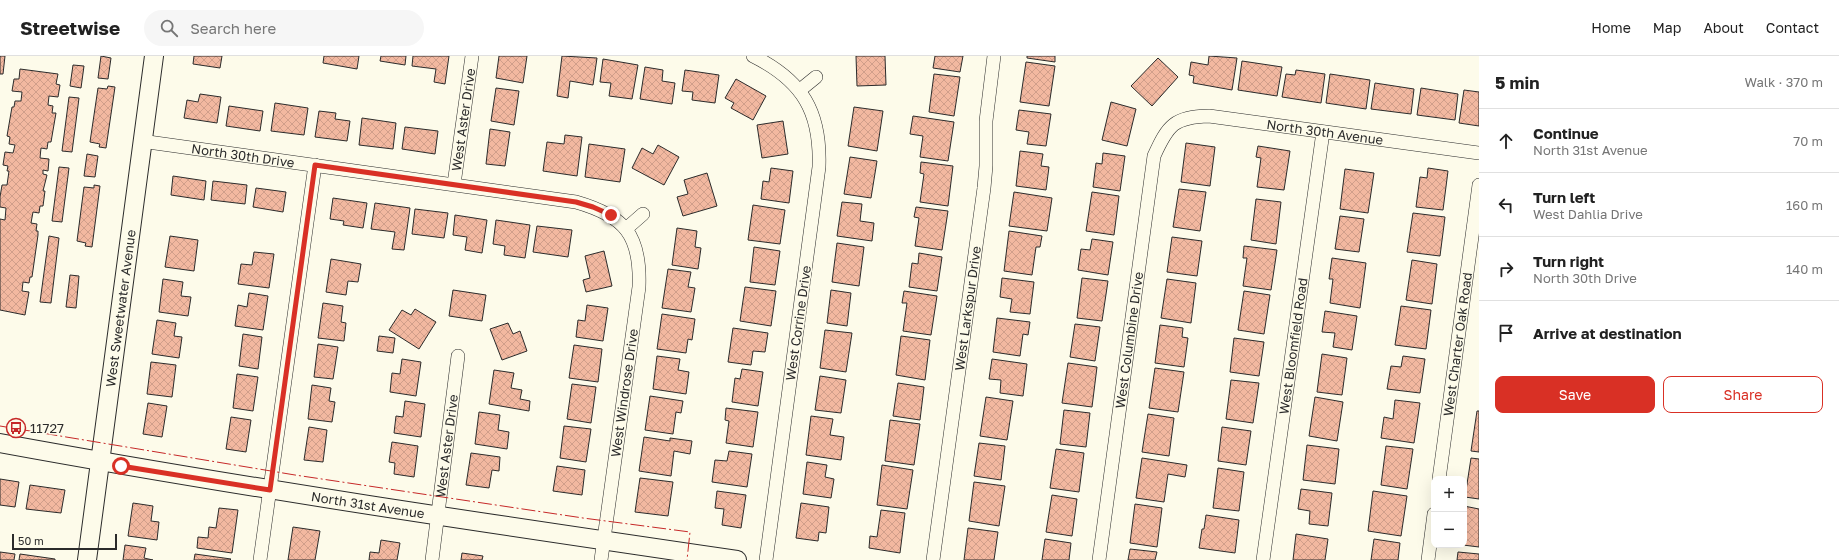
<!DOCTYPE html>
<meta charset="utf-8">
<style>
body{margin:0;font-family:"Golos Text",sans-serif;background:#f6f6f6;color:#222}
.controls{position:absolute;right:12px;bottom:12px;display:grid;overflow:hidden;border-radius:8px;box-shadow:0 4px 16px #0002}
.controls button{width:36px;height:36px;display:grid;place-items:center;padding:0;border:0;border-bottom:1px solid #e0e0e0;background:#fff;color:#222;font:20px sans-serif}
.scale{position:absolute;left:12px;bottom:10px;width:105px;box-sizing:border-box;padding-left:4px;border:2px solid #2b2b2b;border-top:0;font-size:11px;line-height:14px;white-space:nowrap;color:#2b2b2b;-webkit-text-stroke:3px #fdfbea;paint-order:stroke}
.stop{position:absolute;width:12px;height:12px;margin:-9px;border:3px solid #d93025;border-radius:50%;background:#fff}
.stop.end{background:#d93025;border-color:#fff;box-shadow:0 1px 4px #0008}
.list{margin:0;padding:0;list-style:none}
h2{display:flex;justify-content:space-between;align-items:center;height:52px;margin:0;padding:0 16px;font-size:17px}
h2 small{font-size:13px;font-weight:400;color:#767676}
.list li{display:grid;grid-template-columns:26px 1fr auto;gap:12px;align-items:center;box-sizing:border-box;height:64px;padding:0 16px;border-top:1px solid #e0e0e0}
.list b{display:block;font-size:15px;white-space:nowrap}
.list p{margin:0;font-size:13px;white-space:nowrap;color:#767676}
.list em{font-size:13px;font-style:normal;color:#767676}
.actions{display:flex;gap:8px;padding:12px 16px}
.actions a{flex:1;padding:9px 0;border:1px solid #d93025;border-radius:8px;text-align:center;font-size:14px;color:#d93025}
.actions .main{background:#d93025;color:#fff}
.icon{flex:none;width:22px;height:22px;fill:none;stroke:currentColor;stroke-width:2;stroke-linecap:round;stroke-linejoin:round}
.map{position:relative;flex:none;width:1479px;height:504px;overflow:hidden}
header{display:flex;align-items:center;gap:24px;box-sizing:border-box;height:56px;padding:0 20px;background:#fff;border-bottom:1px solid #e0e0e0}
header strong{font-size:19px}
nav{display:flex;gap:22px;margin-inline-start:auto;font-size:14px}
.search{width:280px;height:36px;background:#f6f6f6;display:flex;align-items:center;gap:10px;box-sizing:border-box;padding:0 14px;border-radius:22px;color:#767676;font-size:15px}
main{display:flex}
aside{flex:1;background:#fff}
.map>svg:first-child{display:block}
.building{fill:url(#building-cross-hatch);stroke:#2b2b2b}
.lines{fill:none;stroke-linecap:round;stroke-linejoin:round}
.street-casing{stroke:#2b2b2b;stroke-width:14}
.secondary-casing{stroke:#2b2b2b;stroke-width:20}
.street{stroke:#fdfbea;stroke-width:13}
.secondary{stroke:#fdfbea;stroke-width:18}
.power{stroke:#c62828;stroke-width:1;stroke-dasharray:14 3 2 3;stroke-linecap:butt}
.route{stroke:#d93025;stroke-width:5}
.labels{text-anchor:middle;stroke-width:3;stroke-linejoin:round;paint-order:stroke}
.street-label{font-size:13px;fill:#2b2b2b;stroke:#fdfbea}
.poi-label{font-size:13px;fill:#2b2b2b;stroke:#fdfbea;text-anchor:start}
</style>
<header>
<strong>Streetwise</strong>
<div class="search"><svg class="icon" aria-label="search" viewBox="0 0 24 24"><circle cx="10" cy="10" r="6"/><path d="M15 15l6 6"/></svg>Search here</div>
<nav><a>Home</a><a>Map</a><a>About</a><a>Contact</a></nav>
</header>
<main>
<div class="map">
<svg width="1479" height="504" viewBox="0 0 1479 504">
<defs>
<pattern id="building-cross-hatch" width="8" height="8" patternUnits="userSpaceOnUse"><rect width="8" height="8" fill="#f2b8a0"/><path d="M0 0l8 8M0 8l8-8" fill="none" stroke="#d09e8a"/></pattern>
</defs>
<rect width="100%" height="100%" fill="#fdfbea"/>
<path class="building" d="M0,0H5L3,18H0Z
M101,0L111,2L108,23L98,22Z
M194,0H222L220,12L193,8Z
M324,0H359L357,13L323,7Z
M381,0H406L405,9L380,5Z
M413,0H449L445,28L434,26L436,13L412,10Z
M499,0H527L523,27L496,22Z
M562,0L597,2L593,29L570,25L568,42L557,40Z
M856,0H885L886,29L857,30Z
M935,0H963L960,16L933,12Z
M1027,0H1055V6L1027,2Z
M1209,0L1237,2L1232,34L1193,27L1194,20L1189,19L1191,6L1208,9Z
M1158,2L1178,21L1152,50L1131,30Z
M603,3L638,9L632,43L609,40L611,27L600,26Z
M1242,5L1282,11L1277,40L1238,34Z
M1026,6L1055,10L1049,50L1020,46Z
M73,9L84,10L81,32L70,30Z
M645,11L663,14L662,25L675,27L672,48L640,43Z
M20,13L58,18L56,28L60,29L58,41L49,40L48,49L53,50L52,57H56L51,86H48L47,93L41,92L40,102L49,103L48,115L43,114V118L47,119L43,135H45L43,150H40L39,157L33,156L31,167L37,168L36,175H38V179L32,221H30L29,227L23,226L22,235L29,236L25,259L0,254V163L5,164L6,152L0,151V141L2,129H7L9,115H7L8,110L3,109L5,96L13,97L15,89L9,88L10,81L7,80L12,51H14L15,45H21L22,36L12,35L14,23H19Z
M685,14L719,19L715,47L692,44L693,36L682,35Z
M1296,14L1325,18L1321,47L1282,41L1286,18L1295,19Z
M934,18L960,21L954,60L929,56Z
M1330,18L1370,24L1366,53L1326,47Z
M736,23L766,40L753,64L731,52L734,47L725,42Z
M1375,27L1414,33L1411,58L1371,53Z
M108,30L115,31L106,92L99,91L100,88L90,86L98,32L107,33Z
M496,32L519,35L514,69L491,65Z
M1421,32L1458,38L1455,64L1417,59Z
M1464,34L1479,36V70L1459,67Z
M200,38L221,41L217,67L184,62L187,44L198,46Z
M69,41L79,42L72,96L62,95Z
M1111,46L1136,53L1127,90L1102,84Z
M275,47L308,52L304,79L271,75Z
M229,50L263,55L260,75L226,70Z
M854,51L883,55L877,95L848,90Z
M1019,54L1051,58L1046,90L1027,88L1029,76L1016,74Z
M319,55L336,57L335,63L350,65L347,85L315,81Z
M913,60L954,66L948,105L920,101L923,80L910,78Z
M362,62L396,67L393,93L359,89Z
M783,65L788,98L762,102L757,69Z
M405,71L438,75L435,98L402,93Z
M490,73L510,76L505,110L486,108Z
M565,79L582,81L577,120L543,115L547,86L564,88Z
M1186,87L1215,91L1210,130L1181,126Z
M589,88L625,93L620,126L585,121Z
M658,89L679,101L664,129L632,112L642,92L653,98Z
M1258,90L1290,95L1284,134L1257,131L1261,102L1256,101Z
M1020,95L1043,98L1041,110L1049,111L1046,134L1016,130Z
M1103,97L1125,100L1120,135L1093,131L1096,107L1102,108Z
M87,98L98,100L95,121L84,120Z
M850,101L877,105L871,142L844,138Z
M921,106L953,110L948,150L920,146L924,118L920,117Z
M59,111L69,112L62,166L52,165Z
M771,112L793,115L789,147L761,143L763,125L769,126Z
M1428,112L1448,115L1443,154L1416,151L1420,121L1427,122Z
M1345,113L1374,117L1368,157L1340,153Z
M707,117L717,150L683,160L677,141L688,138L684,124Z
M173,120L206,125L204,144L171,139Z
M213,125L247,129L245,148L211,144Z
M94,129L100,130L92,191L85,190L86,187L77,185L84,131L94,132Z
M256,132L286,136L283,156L253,151Z
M1179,133L1206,136L1200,175L1173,171Z
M1014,136L1052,142L1047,175L1009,170Z
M1092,136L1119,140L1114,179L1086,175Z
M333,142L367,147L363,172L343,169L344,165L330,163Z
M1256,143L1281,146L1276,188L1251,184Z
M842,146L862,148L860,165L874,167L872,185L837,180Z
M375,147L410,152L404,194L392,193L395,176L371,173Z
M753,149L785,154L780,188L748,184Z
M916,151L948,155L942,194L915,190L919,162L914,161Z
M415,153L448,157L444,182L412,178Z
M1413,157L1445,161L1440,200L1407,196Z
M455,159L487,164L482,197L465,194L467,181L453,179Z
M1340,160L1364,163L1359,196L1335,193Z
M496,164L530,169L525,202L504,199L505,190L493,188Z
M537,170L572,174L568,201L533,196Z
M677,172L697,175L695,191L701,192L698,213L672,209Z
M1009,175L1042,180L1040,191H1036L1032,219L1004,215Z
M49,180L59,182L51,247L40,246Z
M170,180L198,184L194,215L165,211Z
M1172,181L1202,185L1197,220L1167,216Z
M1092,183L1113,186L1108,219L1078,214L1081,193L1090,194Z
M837,187L864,191L859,230L832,226Z
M1244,190L1277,194L1271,234L1243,230L1247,202H1243Z
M754,191L780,195L775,229L750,226Z
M604,195L612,230L586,236L583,224L590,222L585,200Z
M254,196L274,198L269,232L238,228L241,208L252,209Z
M919,197L942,201L937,235L909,231L912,207L918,208Z
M1332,202L1366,207L1360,252L1330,247L1333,223H1329Z
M331,203L361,208L358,226L348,225L346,239L326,236Z
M1412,204L1437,208L1432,248L1406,244Z
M668,213L691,216L688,231L695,232L691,256L662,252Z
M70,219L79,220L76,252L66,251Z
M1002,222L1034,226L1030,258L1010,256L1012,243L1000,241Z
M1082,222L1108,225L1102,265L1077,262Z
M163,223L183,226L181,240L191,241L188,260L159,256Z
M1167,223L1196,227L1191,267L1161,262Z
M745,231L776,235L771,270L740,265Z
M453,234L486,239L482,265L449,260Z
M831,234L851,237L847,270L827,267Z
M904,235L937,240L931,279L903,275L907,247H902Z
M1244,235L1270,239L1264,278L1238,274Z
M249,237L268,240L263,274L235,270L238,249L247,251Z
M323,247L343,250L341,266L346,267L344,285L318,282Z
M587,249L608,252L603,285L576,281L578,264L585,265Z
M1401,250L1431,254L1426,293L1395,289Z
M415,253L436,266L419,293L389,274L402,254L411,259Z
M1325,255L1357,260L1352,294L1333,291L1335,277L1322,276Z
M662,258L695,263L692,284L688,283L686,297L657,293Z
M997,262L1030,266L1028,279L1023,278L1020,300L993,296Z
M157,264L176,267L174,280L182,281L179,302L152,298Z
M508,267L513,278L520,275L527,295L502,304L490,273Z
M1075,268L1100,271L1095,305L1070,301Z
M1160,269L1183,272L1182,281L1188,282L1184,311L1155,307Z
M733,272L768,277L765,296L753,295L751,309L728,306Z
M825,274L852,277L846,316L820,312Z
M243,278L262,281L258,313L239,310Z
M379,280L395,282L393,297L377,295Z
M901,280L930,284L925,324L896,319Z
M1234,282L1264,286L1259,320L1230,316Z
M318,288L338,291L333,323L314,321Z
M574,289L602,293L598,326L569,322Z
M1322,298L1347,302L1342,339L1317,336Z
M657,300L680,303L678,314L689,316L686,338L653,333Z
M1403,300L1425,303L1420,337L1387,333L1391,310L1401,311Z
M402,303L421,306L416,340L390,336L392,317L400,318Z
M992,303L1027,308L1023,340L1000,337L1001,324L989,323Z
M151,306L176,309L172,341L147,338Z
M1068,307L1097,311L1092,351L1062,347Z
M1155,312L1184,316L1178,356L1149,352Z
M742,313L763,316L758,350L732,346L735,322L740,323Z
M494,314L514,317L511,332L522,334L520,343L530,345L529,355L489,348Z
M237,318L258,321L253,355L233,352Z
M820,320L846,324L841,357L815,354Z
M1231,324L1259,327L1253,367L1226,363Z
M898,327L924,331L920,364L893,360Z
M572,328L596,331L591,367L567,363Z
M312,329L331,332L329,345L335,346L332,366L308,363Z
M650,340L683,345L681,357L676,356L673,378L645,374Z
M986,341L1013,345L1007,384L980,380Z
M1315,341L1343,346L1337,385L1309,380Z
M1395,344L1420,347L1414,387L1381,382L1384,361L1393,363Z
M405,345L425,348L421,381L394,377L396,360L403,361Z
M148,347L167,350L162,381L143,378Z
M726,352L758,356L753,391L726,387L729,365L725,364Z
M1064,354L1090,357L1086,391L1060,388Z
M1477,355H1479V396L1471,395Z
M479,356L500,359L498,374L509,376L507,393L475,388Z
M1148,358L1174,362L1169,400L1142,396Z
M811,360L833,363L830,379L844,381L841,404L806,399Z
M231,361L251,364L246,396L226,393Z
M890,364L920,368L914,409L885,405Z
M564,370L591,373L586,406L560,402Z
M309,371L327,374L323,406L304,404Z
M1222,371L1251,375L1246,409L1218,405Z
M644,381L670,385V382L692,385L690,398L674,395L671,420L639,415Z
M392,386L418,390L414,421L394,418L395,407L389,406Z
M979,387L1005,390L1001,424L974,420Z
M1307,389L1339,393L1335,428L1303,424Z
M1386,390L1413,393L1407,433L1381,429Z
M1056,393L1084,397L1079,436L1050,432Z
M729,395L752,398L747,431L712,426L715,404L727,405Z
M471,397L500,401L499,415L492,414L489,432L466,429Z
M1142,402L1187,409L1185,421L1168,418L1164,446L1136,442Z
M1471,402L1479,403V443L1465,441Z
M807,406L827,409L825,421L834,423L831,442L803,438Z
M882,409L913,414L907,453L877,449Z
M557,410L585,414L582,439L553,435Z
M1218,412L1244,416L1239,455L1213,452Z
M640,422L673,426L668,460L635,456Z
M0,423L19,426L15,451L0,449Z
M974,426L1005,430L999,470L969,465Z
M30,429L65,434L61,457L26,453Z
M1301,433L1332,437L1328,470L1309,468L1310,455L1298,453Z
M717,435L746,439L741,472L722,469L724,453L715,452Z
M1373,435L1407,440L1401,480L1368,475Z
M1052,439L1077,443L1072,480L1046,476Z
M133,447L153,450L151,465L159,466L157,484L128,480Z
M801,447L829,451L826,477L819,476L818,485L796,482Z
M1135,448L1162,452L1157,491L1130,487Z
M1464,450L1479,453V491L1463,489Z
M219,452L238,454L232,497L197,492L198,481L208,482L209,471L216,472Z
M881,454L905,457L900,497L869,492L870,480L877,481Z
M1206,459L1239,464L1235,497L1199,492L1202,473H1204Z
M293,471L320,475L315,504H288Z
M968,472L998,476L994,504H964Z
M1296,478L1328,483L1325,504H1293Z
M1045,483L1071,487L1069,504H1042Z
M1374,483L1400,487L1398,504H1371Z
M381,484L400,487L397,504H369L370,496L379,497Z
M125,489L146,492L144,502L153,504H123Z
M1130,493L1157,496L1155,504H1128Z
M0,496L15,498L14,504H0Z
M1458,496L1479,498V504H1457Z
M462,497L483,500L482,504H461Z
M20,498L55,503V504H19Z
M195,498L231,503L230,504H194Z"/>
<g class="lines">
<g class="street-casing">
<g id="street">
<path d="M753,0C803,25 821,56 819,111L766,504"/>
<path d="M800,34L816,21"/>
<path id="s1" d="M141,85L576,146C625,160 641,179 639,231L601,504"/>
<path id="s2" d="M454,128L472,0"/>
<path d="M627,172L643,158"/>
<path id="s3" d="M1439,423L1479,129"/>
<path d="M260,504L315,109"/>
<path id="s4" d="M432,504L458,300"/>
<path id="s5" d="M933,504L984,132L986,110V65L994,0"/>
<path id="s6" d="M1099,504L1154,100C1168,69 1174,61 1209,60L1479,97"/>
<path id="s7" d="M1263,504L1323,76"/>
<path d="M1428,504L1434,458"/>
</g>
</g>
<g class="secondary-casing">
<g id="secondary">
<path id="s8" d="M0,387C245,432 491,468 737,504"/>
<path id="s9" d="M87,504L154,0"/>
</g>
</g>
<use href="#street" class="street"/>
<use href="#secondary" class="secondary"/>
<path class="power" d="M0,370L295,419L583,462L690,476L687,504"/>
</g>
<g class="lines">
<path class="route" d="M121,410L270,434L315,109L576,146L593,151L611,159"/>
</g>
<defs>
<g id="bus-ring" transform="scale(1)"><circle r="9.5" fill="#fdfbea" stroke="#c62828" stroke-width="1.5"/><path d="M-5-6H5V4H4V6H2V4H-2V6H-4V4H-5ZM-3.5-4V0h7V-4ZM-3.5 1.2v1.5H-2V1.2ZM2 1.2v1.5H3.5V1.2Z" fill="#c62828"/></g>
</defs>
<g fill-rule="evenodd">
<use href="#bus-ring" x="16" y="372"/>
</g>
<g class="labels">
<g class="street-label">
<text dy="5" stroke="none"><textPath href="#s2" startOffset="65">West Aster Drive</textPath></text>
<text dy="5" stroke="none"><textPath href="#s6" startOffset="599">North 30th Avenue</textPath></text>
<text dy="5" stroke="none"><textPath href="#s1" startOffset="103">North 30th Drive</textPath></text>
<text dy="5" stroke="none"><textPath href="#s9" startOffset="254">West Sweetwater Avenue</textPath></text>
<text dy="5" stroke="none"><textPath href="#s5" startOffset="254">West Larkspur Drive</textPath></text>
<text transform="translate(798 267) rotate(-82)" y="5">West Corrine Drive</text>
<text dy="5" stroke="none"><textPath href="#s6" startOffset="222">West Columbine Drive</textPath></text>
<text dy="5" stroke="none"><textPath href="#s3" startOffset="136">West Charter Oak Road</textPath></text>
<text dy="5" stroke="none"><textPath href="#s7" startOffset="216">West Bloomfield Road</textPath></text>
<text transform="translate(624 337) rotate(-82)" y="5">West Windrose Drive</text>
<text dy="5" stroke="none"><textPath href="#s4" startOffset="115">West Aster Drive</textPath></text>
<text dy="5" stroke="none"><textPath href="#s8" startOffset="373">North 31st Avenue</textPath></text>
</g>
<g class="poi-label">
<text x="30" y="377">11727</text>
</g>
</g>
</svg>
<div class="controls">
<button>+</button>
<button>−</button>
</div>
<div class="scale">50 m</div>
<div class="stop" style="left:121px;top:410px"></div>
<div class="stop end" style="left:611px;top:159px"></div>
</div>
<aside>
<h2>5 min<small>Walk · 370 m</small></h2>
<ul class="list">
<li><svg class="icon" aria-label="ahead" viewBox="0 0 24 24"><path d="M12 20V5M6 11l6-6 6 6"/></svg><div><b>Continue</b><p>North 31st Avenue</p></div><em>70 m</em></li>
<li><svg class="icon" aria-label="left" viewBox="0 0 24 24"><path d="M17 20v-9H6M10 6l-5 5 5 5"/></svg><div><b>Turn left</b><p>West Dahlia Drive</p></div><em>160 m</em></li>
<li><svg class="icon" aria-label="right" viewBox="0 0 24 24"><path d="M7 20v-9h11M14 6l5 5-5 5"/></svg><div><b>Turn right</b><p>North 30th Drive</p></div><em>140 m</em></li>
<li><svg class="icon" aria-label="arrive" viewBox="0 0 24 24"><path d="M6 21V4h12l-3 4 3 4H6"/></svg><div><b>Arrive at destination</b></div></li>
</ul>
<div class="actions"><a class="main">Save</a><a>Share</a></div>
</aside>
</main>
